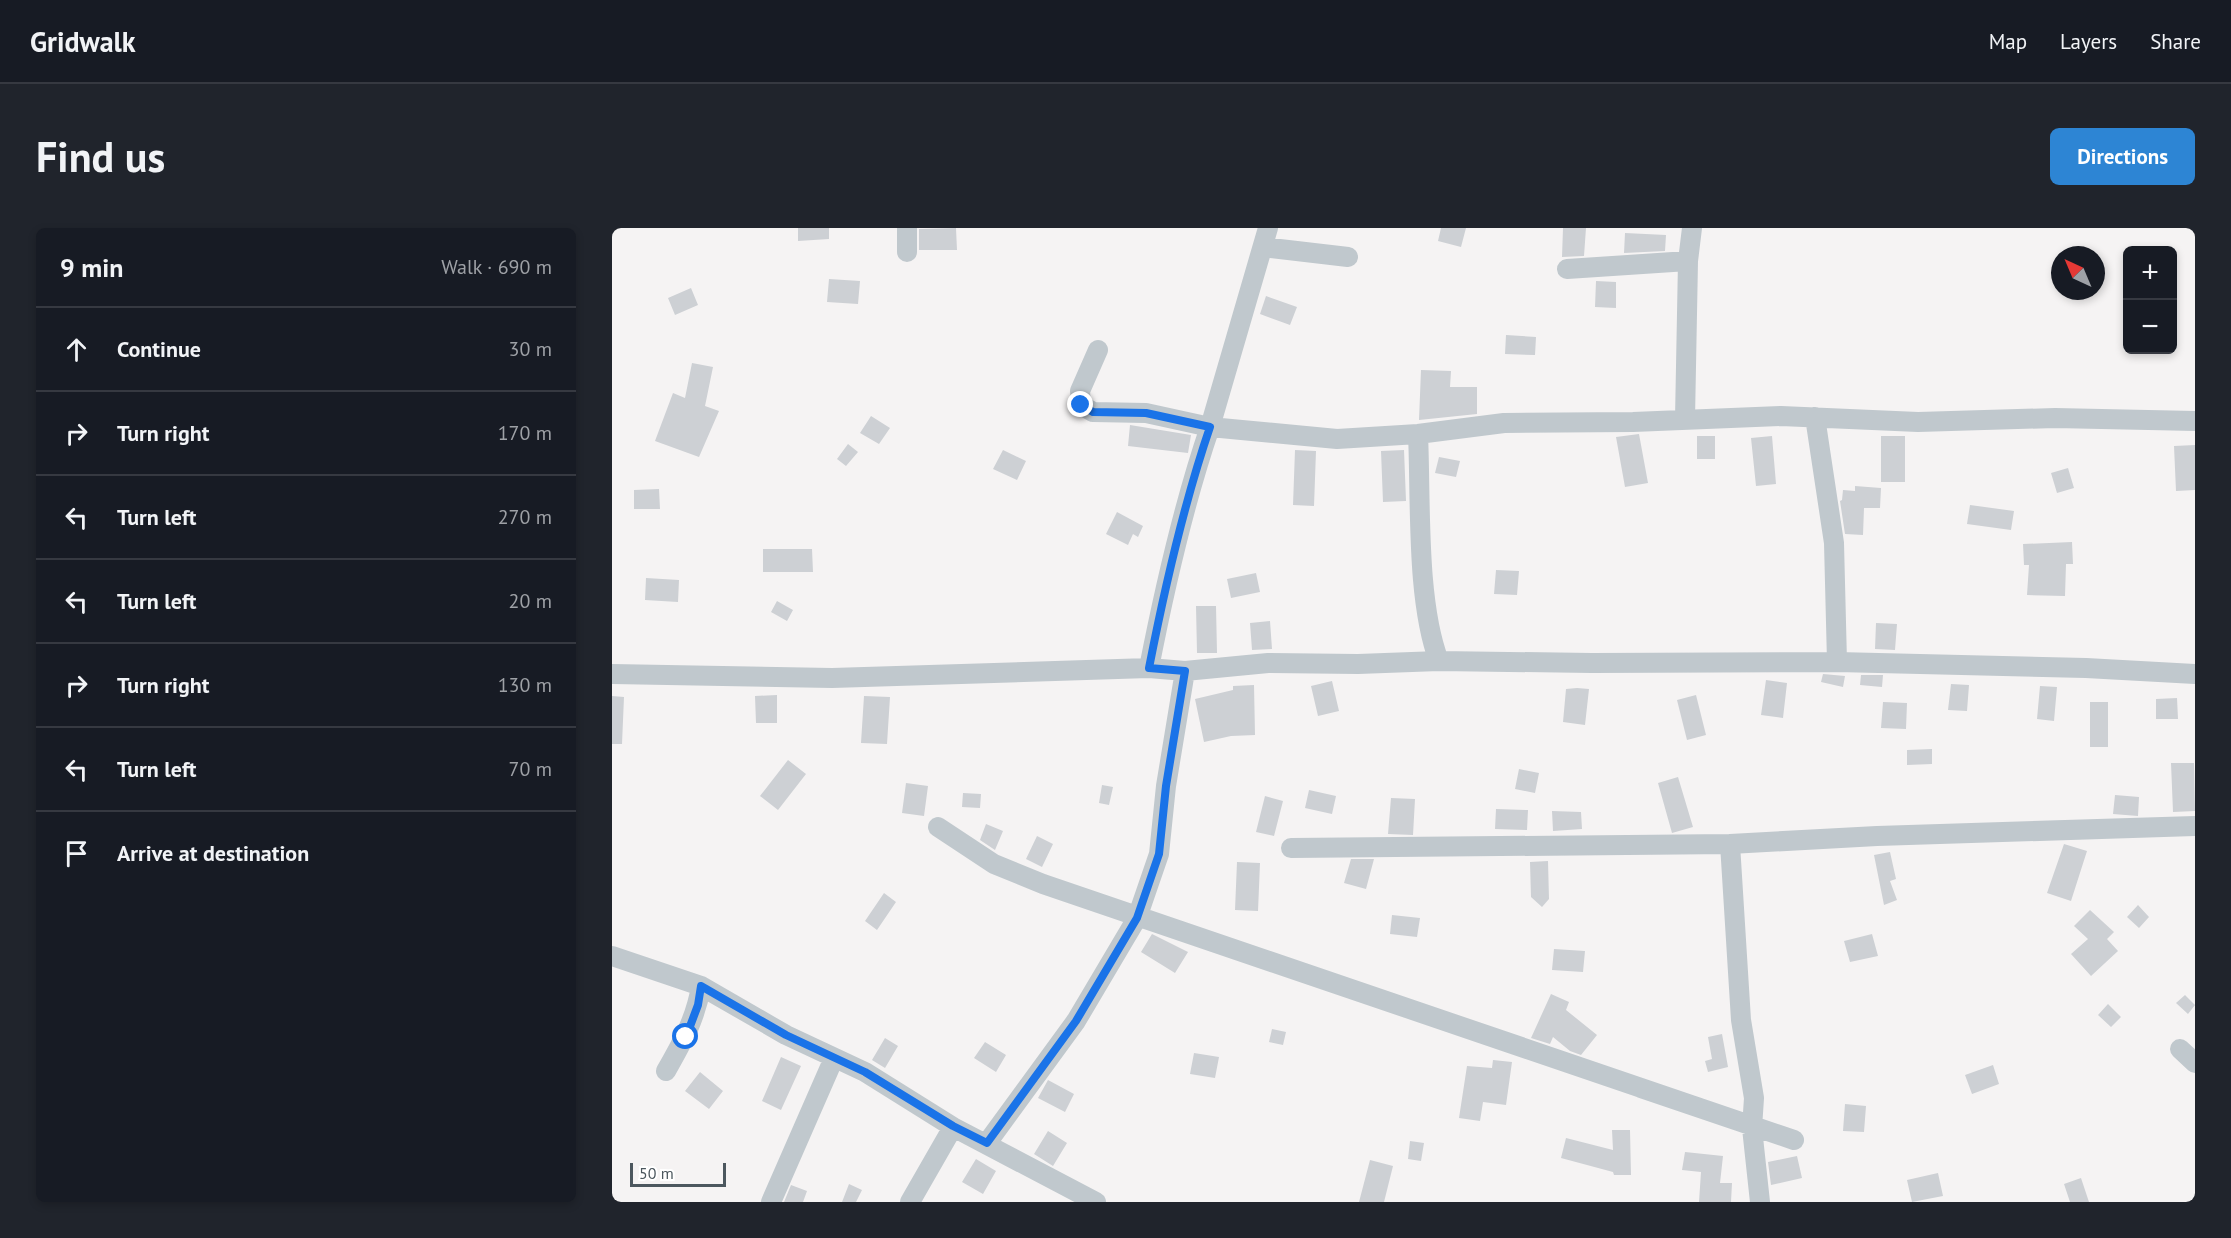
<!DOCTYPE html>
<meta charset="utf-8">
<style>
body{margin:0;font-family:"PT Sans",sans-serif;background:#20242c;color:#f1f3f6}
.controls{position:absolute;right:18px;top:18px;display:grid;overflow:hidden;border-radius:9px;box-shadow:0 3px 9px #0003}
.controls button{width:54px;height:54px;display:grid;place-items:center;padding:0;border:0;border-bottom:2px solid #363941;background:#171b24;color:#f1f3f6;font:30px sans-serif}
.compass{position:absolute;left:1439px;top:18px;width:54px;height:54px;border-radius:50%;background:#171b24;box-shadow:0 3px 9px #0003;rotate:316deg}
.scale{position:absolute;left:18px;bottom:15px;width:96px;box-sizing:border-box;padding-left:6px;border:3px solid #4c575e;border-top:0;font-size:16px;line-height:21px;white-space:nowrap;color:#4c575e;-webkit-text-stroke:4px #fff;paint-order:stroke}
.stop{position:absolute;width:18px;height:18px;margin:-14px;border:4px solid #1a73e8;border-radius:50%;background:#fff}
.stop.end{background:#1a73e8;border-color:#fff;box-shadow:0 2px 6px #0008}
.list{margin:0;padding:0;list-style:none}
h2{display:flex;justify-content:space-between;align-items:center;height:78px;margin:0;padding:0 24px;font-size:26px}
h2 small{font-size:20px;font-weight:400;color:#9ea1a6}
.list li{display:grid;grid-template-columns:39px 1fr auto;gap:18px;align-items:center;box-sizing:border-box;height:84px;padding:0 24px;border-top:2px solid #363941}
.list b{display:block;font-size:22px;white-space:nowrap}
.list em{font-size:20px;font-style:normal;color:#9ea1a6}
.icon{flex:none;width:33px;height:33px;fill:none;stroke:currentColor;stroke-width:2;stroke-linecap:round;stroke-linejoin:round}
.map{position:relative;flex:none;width:1583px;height:974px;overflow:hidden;border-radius:9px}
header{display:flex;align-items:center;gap:36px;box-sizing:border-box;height:84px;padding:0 30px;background:#171b24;border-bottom:2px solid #363941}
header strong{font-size:28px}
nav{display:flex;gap:33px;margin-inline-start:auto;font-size:21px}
.intro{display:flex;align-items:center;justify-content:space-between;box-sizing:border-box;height:144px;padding:0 36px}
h1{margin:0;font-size:42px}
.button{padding:15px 27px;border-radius:9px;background:#2d85d4;color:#fff;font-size:21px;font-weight:700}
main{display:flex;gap:36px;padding:0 36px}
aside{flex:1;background:#171b24;border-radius:9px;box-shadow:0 3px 9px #0003}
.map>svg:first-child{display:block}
.building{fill:#cdd0d4}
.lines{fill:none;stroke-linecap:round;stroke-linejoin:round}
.minor{stroke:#c0c8cd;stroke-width:20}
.route{stroke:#1a73e8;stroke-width:8}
</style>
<header>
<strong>Gridwalk</strong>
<nav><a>Map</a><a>Layers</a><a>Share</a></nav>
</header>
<div class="intro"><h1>Find us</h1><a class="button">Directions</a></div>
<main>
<aside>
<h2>9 min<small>Walk · 690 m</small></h2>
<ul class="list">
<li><svg class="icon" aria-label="ahead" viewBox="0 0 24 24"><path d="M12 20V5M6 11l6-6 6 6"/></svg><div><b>Continue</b></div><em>30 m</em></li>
<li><svg class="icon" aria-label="right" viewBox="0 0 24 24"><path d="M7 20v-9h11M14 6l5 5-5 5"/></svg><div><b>Turn right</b></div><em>170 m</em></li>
<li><svg class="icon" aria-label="left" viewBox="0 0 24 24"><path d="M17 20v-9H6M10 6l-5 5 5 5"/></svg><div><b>Turn left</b></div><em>270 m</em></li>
<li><svg class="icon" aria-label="left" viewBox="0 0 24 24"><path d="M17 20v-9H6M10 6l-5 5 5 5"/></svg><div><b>Turn left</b></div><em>20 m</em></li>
<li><svg class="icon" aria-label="right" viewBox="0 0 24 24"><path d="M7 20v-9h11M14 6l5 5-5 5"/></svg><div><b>Turn right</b></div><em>130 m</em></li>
<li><svg class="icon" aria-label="left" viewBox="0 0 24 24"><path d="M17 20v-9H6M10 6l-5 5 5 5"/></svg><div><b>Turn left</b></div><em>70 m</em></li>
<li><svg class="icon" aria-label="arrive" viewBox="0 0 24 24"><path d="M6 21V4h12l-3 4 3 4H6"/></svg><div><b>Arrive at destination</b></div></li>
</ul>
</aside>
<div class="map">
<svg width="1583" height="974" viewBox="0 0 1583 974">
<rect width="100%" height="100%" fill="#f5f3f3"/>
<path class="building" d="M186,0H217V11L186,13Z
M344,0L345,22H307V1Z
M829,0H854L849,19L826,13Z
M951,0H974L972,28L950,29Z
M1013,5L1054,7L1053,23L1012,25Z
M217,51L248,53L246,76L215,74Z
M984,53L1004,54V80L983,79Z
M79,60L86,77L63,87L56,70Z
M654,68L685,79L678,97L648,86Z
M894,107L924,109L923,127L893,126Z
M80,135L101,139L93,178L107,183L87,229L43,213L61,165L73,170Z
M809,142L839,143L838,159H865V186L807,192Z
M259,188L278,200L267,216L248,205Z
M518,197L579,207L576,225L516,218Z
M1027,206L1036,255L1013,259L1004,209Z
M1085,208H1103V231H1085Z
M1160,208L1164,256L1144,258L1139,210Z
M1269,208H1293V254H1269Z
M236,216L246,224L234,238L225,231Z
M1583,217V262L1564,263L1562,218Z
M391,222L414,233L405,252L381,241Z
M683,222L704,223L702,278L681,277Z
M792,222L794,273L771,274L769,223Z
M827,229L848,233L844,249L823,245Z
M1456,240L1462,260L1445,265L1439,245Z
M1243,258L1269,260L1268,280H1252L1251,307L1233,306L1228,273L1230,272L1231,262L1243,263Z
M47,261L48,281H22V262Z
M1358,277L1402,283L1399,302L1355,296Z
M505,284L531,298L526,309L521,306L516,317L494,306Z
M1460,314L1461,336H1454L1453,368L1415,367L1417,337H1412L1411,316Z
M151,321H200L201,344H151Z
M884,342L907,343L905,367L882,366Z
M644,345L648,364L619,370L615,351Z
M34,350L67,352L66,374L33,372Z
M165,373L181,382L175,393L159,384Z
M584,378H604L605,425H585Z
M658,393L660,421L640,422L638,395Z
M1264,395L1285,396L1283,422L1263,421Z
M1211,446L1233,448L1231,459L1209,454Z
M1249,447H1271L1270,459L1248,457Z
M1154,452L1175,455L1171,490L1149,487Z
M720,453L727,483L706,488L699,458Z
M1339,456L1357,457L1355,483L1336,482Z
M642,457L643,507L619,508L592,514L583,471L621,462V458Z
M1428,458L1445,459L1442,493L1425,491Z
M965,460L977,461L973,497L951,494L954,461Z
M165,467V495H144L143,468Z
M1084,467L1094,507L1075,512L1065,472Z
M0,468L12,469L10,516H0Z
M252,468L278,469L275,516L249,515Z
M1565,470L1566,491H1544V471Z
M1271,474L1295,475L1294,501L1269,500Z
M1478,474H1496V519H1478Z
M1320,521V536L1295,537V522Z
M176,532L194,546L166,582L148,568Z
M1559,535H1582L1583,583L1561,584Z
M907,541L927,545L923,565L903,561Z
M1066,549L1081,599L1060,605L1046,555Z
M294,555L316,558L312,588L290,585Z
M490,557L501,559L497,577L487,575Z
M697,562L724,568L720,586L693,580Z
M351,565L369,566L368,580L350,579Z
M1503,567L1527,569L1526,588L1501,586Z
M653,568L671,573L662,608L644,604Z
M779,570L803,571L801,607L776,606Z
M884,581L916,582L915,602L883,601Z
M940,583L969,584L970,601L941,603Z
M374,596L391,603L383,622L368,612Z
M425,608L441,616L430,639L414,631Z
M1452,616L1475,623L1459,673L1435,665Z
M1278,624L1284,651L1278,653L1285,672L1272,677L1262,627Z
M739,631H762L754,661L732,655Z
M936,633L937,671L930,679L919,669L918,634Z
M625,634L648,635L646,683L623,682Z
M272,665L284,674L265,702L253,693Z
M1526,677L1537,689L1527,700L1515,689Z
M1478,682L1502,704L1495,711L1506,723L1479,748L1459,726L1476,711L1462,698Z
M780,687L808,690L805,709L778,706Z
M540,706L576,724L563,745L529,724Z
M1260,706L1266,728L1238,734L1232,713Z
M942,721L973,723L971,744L940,742Z
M939,766L957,774L954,782L985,807L969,827L958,823L941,809L938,816L919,810Z
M1573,767L1583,777L1576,786L1564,775Z
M1496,776L1509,789L1499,799L1486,787Z
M660,801L674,804L671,817L657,814Z
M1110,806L1116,839L1096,844L1093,833L1100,831L1096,809Z
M273,810L286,818L273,840L260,832Z
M373,814L394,827L384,844L362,830Z
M582,825L607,829L603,850L578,846Z
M169,829L189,838L169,882L150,873Z
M881,832L900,834L894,877L871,874L868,893L847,890L855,838L880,840Z
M1381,837L1387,856L1360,866L1353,847Z
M88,844L111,863L97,881L73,863Z
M436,852L462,866L453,884L426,870Z
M1233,876L1254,878L1252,904L1231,903Z
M1000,902H1018L1019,947H1002L1001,944L949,930L954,910L1001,922Z
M436,903L455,915L441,938L422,926Z
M798,913L812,915L809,933L796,931Z
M1073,924L1111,928L1108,955H1120L1119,974H1087L1089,944L1070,942Z
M1185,928L1190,950L1159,957L1156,934Z
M364,931L384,943L371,966L350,954Z
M758,932L781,938L772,974H747Z
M1326,945L1331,968L1300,974L1295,952Z
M1469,950L1477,974H1458L1452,956Z
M237,956L250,962L244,974H230Z
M179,957L195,963L191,974H172Z"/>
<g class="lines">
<path class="minor" d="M651,19L736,29
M295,24V0
M955,41L1076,33
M486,122L468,163L469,177L481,184L534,185L598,199L656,0
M1203,189L1222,315L1225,434
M1073,191L1076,33L1080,0
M1583,193L1443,190L1306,194L1169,188L1021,194L892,195L806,206L725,211L598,199C571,278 553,358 537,440L573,443L656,435L746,436L827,433L980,435L1225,434L1474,440L1583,446
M806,206C809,272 804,373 827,433
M0,446L220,450L537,440
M326,599L382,636L431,656L1182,912L1029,860
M1118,616L1129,792L1142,870L1140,900L1148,974
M679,620L1118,616L1265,608L1583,598
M0,728L89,758L174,807L253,844L341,899L484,974
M1568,821L1583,835
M54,843C70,815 84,790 89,758
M375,915L464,793L525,690L547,626L554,558L573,443
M159,974L222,830
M298,974L341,899"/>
</g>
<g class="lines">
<path class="route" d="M74,809L86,777L89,758L174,807L253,844L341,898L375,915L464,793L525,690L547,626L554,558L573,443L537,440C553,358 571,278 598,199L534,185L481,184L469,177"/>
</g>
</svg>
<div class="controls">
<button>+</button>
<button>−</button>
</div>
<svg class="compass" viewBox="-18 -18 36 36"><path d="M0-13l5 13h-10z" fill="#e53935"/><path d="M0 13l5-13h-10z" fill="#9ea1a6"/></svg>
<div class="scale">50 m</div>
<div class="stop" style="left:74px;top:809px"></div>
<div class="stop end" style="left:469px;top:177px"></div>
</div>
</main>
